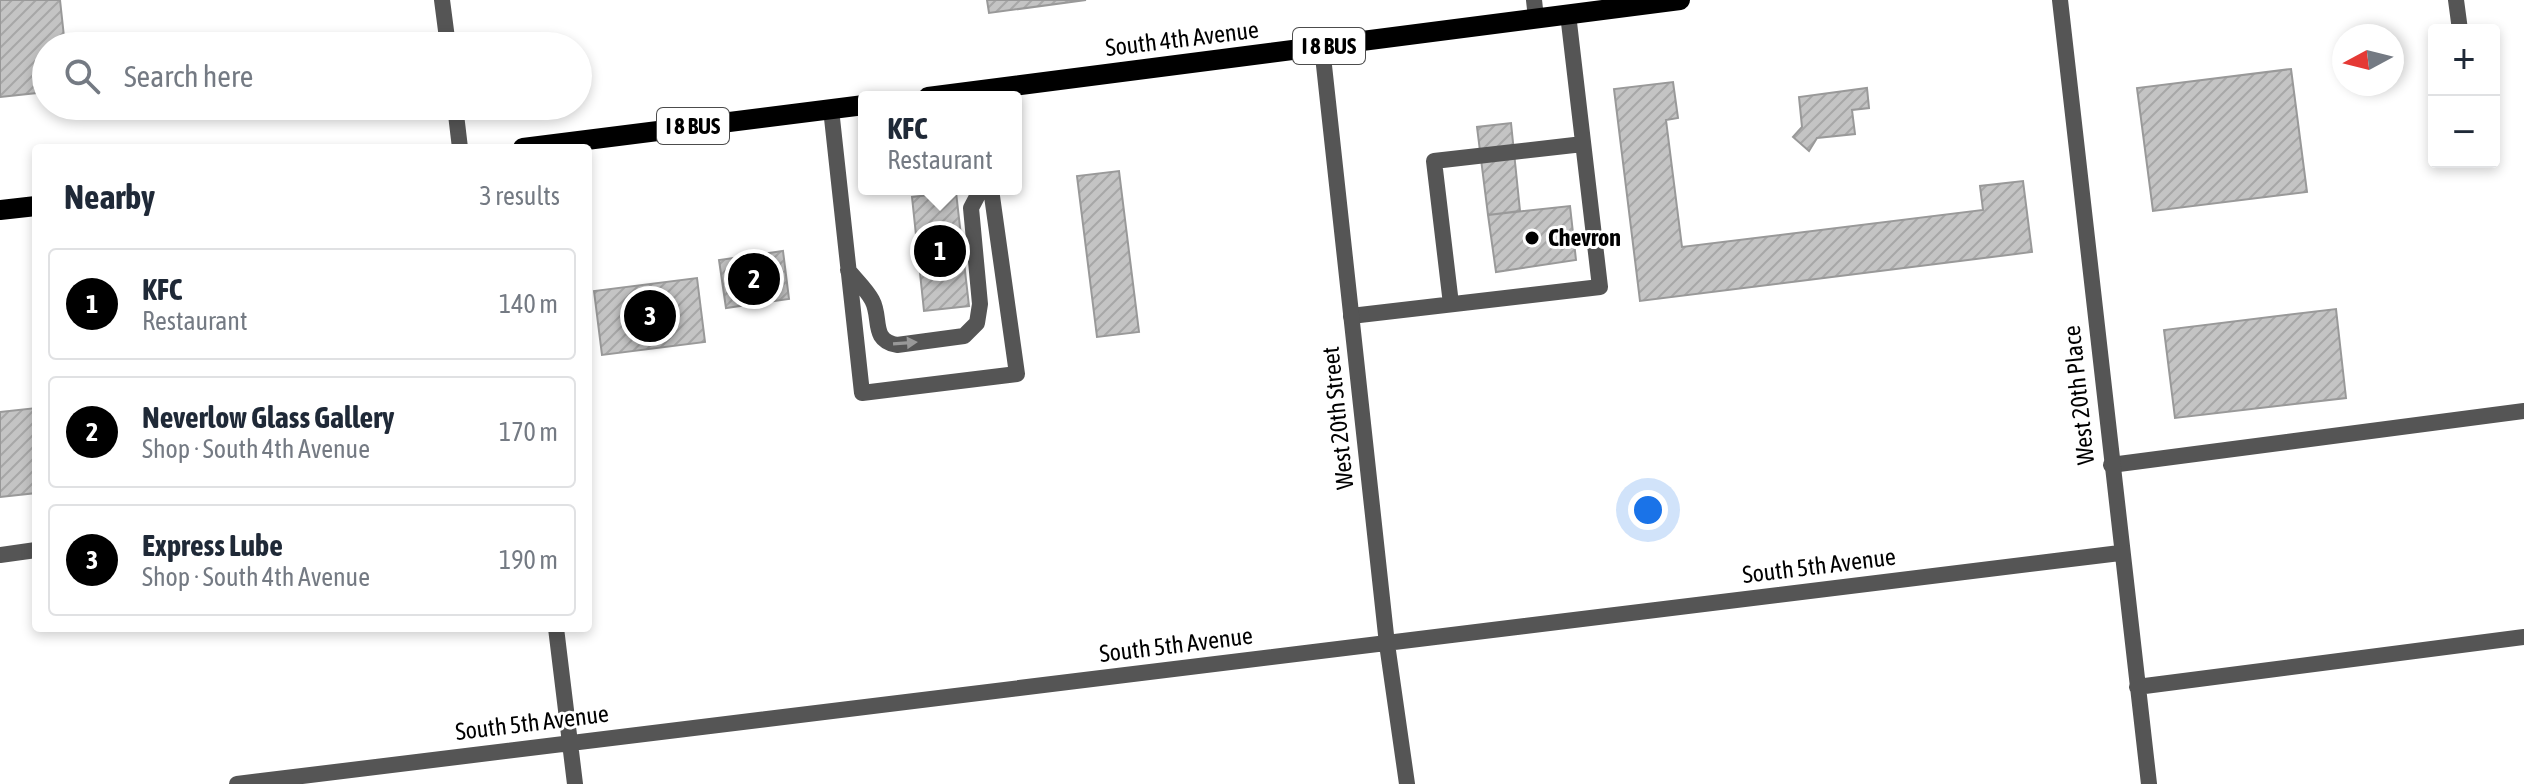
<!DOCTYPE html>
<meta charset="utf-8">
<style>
body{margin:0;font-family:"Asap Condensed",sans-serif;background:#f2f2f3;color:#1f2937}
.controls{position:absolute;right:24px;top:24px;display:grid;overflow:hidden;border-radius:8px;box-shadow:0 4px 12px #0003}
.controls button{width:72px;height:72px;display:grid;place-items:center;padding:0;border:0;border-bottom:2px solid #e0e1e3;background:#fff;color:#1f2937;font:40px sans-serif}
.compass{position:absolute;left:2332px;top:24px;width:72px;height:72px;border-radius:50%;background:#fff;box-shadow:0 4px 12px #0003;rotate:263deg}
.you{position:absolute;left:1648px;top:510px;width:28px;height:28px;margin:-20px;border:6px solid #fff;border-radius:50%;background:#1a73e8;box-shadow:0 0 0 12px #1a73e833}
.badge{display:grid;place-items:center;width:52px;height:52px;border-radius:50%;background:#000;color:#fff;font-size:26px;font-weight:700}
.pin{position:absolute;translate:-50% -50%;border:4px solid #fff;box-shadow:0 2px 8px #0006}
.popup{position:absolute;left:858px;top:91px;width:164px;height:104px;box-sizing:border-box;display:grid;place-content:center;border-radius:8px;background:#fff;filter:drop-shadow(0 2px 6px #0005);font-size:26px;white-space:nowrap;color:#747a83}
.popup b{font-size:30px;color:#1f2937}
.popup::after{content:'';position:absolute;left:50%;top:100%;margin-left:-16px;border:16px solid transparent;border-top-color:#fff}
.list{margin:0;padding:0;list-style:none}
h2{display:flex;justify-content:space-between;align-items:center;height:104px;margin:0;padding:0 32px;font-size:34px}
h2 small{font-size:26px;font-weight:400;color:#747a83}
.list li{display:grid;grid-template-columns:52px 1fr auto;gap:24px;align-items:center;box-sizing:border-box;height:112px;margin:0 16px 16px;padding:0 16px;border:2px solid #e0e1e3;border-radius:8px}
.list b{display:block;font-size:30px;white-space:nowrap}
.list p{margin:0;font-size:26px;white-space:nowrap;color:#747a83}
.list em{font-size:26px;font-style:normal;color:#747a83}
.icon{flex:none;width:44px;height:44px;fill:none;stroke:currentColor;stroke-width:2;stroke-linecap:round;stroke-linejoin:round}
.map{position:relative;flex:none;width:2524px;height:784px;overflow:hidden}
.search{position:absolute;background:#fff;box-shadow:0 4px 12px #0003;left:32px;top:32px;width:560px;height:88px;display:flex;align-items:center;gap:20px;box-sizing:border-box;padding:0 28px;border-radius:44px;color:#747a83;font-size:30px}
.panel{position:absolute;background:#fff;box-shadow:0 4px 12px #0003;left:32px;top:144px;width:560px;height:488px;border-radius:8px}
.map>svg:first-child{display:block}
.building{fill:url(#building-hatch);stroke:#999;stroke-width:2}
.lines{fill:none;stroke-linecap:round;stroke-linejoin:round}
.service{stroke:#555;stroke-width:16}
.minor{stroke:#555;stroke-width:16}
.primary{stroke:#000;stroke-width:20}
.oneway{fill:#999}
.poi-dot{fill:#000;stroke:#fff;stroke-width:3}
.labels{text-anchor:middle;stroke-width:6;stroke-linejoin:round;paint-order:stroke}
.shield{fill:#fff;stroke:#4c4c4c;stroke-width:2}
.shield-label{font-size:22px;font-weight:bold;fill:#000}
.street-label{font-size:24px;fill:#000;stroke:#fff}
.poi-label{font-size:24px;font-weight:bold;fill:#000;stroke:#fff;text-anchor:start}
</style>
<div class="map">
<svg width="2524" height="784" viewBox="0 0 2524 784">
<defs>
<pattern id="building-hatch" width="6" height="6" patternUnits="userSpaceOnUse" patternTransform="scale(2)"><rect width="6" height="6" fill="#c4c4c4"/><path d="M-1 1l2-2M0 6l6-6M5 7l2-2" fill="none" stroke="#a7a7a7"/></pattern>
</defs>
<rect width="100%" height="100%" fill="#fff"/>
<path class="building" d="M0,0H60L65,46H46V92L0,97Z
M987,0H1086L989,13Z
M2291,69L2307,192L2153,211L2137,88Z
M1673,82L1678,118L1666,120L1682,247L1983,210L1980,186L2023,181L2032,252L1640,301L1614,89Z
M1867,88L1869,108L1852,110L1855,134L1817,138L1809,151L1793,137L1802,127L1799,97Z
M1511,123L1520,211L1488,215L1477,127Z
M1119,171L1139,332L1097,337L1077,176Z
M956,192L969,306L924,311L912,197Z
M1570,206L1576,260L1496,272L1488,215Z
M783,251L789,299L726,308L719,260Z
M697,278L705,342L602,355L594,291Z
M2336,309L2346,398L2175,418L2164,330Z
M36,408V493L0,497V412Z"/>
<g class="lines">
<path class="service" d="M2456,0L2460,30
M831,109L862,393L1017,374L991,189
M848,270C856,280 866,289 872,300C882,318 870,340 897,345L964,336L977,323L980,304L971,208L981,189
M1451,304L1434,161L1583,144
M1351,316L1600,287L1568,14
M2111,465L2524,411
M0,555L36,550"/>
<path class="minor" d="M442,0L448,46
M1534,0L1536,18
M2060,0L2149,784
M1322,47L1387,644L1407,784
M455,106L460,148
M556,628L575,784
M2137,687L2524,637
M237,784L2120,553"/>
<path class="primary" d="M928,97L1680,0
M523,148L864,105
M0,210L36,206"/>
</g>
<defs><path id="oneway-solid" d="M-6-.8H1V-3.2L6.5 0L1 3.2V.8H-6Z" transform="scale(2)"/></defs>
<use class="oneway" href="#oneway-solid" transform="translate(905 343) rotate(-4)"/>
<circle class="poi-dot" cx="1532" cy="238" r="8"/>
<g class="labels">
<g class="shield">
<rect x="1293" y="28" width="72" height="36" rx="6"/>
<rect x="657" y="108" width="72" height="36" rx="6"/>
</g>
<g class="shield-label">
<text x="1329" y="54">I 8 BUS</text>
<text x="693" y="134">I 8 BUS</text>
</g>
<g class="street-label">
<text transform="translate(1182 39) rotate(-7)" y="8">South 4th Avenue</text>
<text transform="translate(2079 395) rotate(-96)" y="8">West 20th Place</text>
<text transform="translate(1338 418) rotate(-96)" y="8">West 20th Street</text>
<text transform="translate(1819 566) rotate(-7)" y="8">South 5th Avenue</text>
<text transform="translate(1176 645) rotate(-7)" y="8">South 5th Avenue</text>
<text transform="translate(532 723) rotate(-7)" y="8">South 5th Avenue</text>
</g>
<g class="poi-label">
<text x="1548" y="246">Chevron</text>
</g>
</g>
</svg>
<div class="controls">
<button>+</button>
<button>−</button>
</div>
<svg class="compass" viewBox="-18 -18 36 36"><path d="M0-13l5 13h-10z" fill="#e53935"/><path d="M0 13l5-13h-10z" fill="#747a83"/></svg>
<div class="you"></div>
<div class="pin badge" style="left:940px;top:251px">1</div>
<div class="popup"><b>KFC</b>Restaurant</div>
<div class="pin badge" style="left:754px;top:279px">2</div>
<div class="pin badge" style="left:650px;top:316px">3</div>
<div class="search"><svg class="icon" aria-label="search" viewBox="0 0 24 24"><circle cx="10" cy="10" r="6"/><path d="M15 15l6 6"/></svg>Search here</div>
<section class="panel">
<h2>Nearby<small>3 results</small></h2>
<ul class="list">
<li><span class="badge">1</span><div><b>KFC</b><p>Restaurant</p></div><em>140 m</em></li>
<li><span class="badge">2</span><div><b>Neverlow Glass Gallery</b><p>Shop · South 4th Avenue</p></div><em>170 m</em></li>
<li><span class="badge">3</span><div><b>Express Lube</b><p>Shop · South 4th Avenue</p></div><em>190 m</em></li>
</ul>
</section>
</div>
